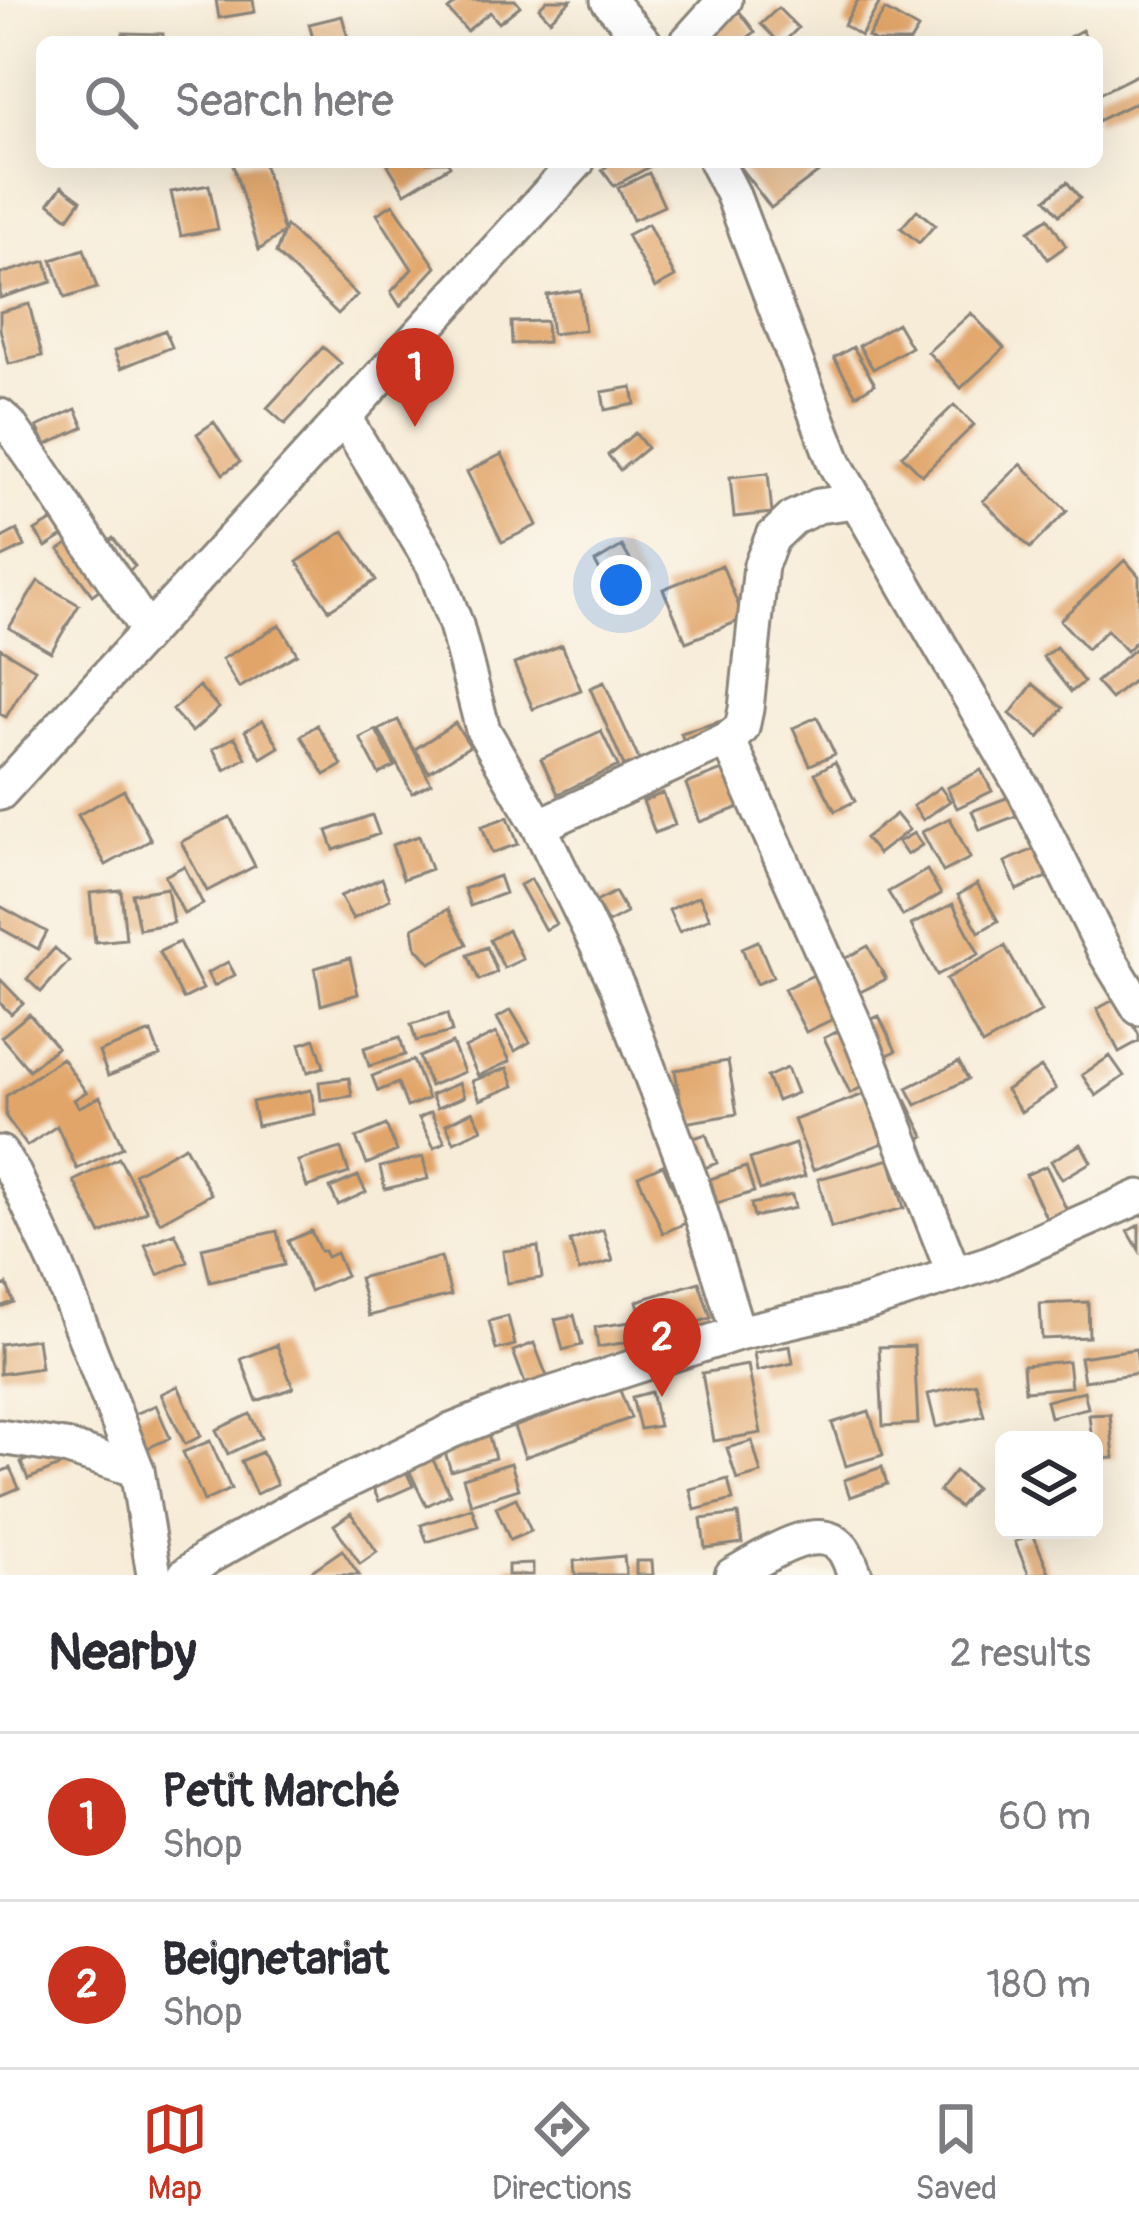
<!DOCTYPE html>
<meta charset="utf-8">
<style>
body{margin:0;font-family:Pangolin,sans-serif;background:#f7f7f7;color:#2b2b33}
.controls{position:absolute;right:36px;bottom:36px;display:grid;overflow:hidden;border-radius:18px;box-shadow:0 12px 48px #0002}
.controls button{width:108px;height:108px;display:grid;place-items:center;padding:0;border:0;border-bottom:3px solid #e1e1e2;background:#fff;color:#2b2b33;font:60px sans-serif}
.you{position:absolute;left:621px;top:585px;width:42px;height:42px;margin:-30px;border:9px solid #fff;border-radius:50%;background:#1a73e8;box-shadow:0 0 0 18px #1a73e833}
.badge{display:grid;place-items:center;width:78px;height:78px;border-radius:50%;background:#c8321e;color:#fff;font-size:39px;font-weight:700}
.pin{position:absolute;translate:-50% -99px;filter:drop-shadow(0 3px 6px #0008)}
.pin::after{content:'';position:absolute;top:63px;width:42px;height:36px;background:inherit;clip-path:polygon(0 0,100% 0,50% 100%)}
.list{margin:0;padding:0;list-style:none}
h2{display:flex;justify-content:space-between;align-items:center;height:156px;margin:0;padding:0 48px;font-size:51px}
h2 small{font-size:39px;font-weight:400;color:#7c7c81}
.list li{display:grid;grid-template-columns:78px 1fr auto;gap:36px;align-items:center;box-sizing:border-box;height:168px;padding:0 48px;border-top:3px solid #e1e1e2}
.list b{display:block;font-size:45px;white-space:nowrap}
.list p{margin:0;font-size:39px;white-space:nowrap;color:#7c7c81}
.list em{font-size:39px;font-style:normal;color:#7c7c81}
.icon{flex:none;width:66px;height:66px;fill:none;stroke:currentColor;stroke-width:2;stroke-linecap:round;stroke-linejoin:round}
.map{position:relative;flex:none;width:1139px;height:1575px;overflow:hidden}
.search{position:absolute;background:#fff;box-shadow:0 12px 48px #0002;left:36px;right:36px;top:36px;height:132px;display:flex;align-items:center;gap:30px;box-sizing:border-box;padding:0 42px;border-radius:18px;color:#7c7c81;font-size:45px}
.sheet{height:492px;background:#fff}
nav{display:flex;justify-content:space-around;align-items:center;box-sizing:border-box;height:168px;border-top:3px solid #e1e1e2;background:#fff;font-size:33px;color:#7c7c81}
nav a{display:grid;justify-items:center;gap:6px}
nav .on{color:#c8321e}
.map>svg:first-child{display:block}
.building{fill:#e1a569}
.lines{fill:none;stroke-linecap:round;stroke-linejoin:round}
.minor-casing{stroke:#8a847a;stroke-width:39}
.minor{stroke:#fff;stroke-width:33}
</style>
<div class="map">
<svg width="1139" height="1575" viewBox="0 0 1139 1575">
<rect width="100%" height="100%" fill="#fbf7ec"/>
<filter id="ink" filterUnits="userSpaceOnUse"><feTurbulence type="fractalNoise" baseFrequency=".00833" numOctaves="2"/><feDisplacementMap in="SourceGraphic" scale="24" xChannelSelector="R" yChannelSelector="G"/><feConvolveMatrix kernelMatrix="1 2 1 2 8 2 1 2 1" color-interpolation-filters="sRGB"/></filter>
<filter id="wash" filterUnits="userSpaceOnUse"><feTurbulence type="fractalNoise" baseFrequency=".004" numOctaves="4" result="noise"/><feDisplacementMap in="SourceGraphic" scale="48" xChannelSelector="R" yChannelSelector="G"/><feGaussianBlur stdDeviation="2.7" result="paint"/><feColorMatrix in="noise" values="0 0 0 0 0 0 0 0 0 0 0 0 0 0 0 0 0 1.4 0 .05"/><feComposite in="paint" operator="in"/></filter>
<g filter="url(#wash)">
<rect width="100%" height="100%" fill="#f7ecd8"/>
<g id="blocks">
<path class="building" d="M216,0H253L255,12L219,18Z
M460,0H515L520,6L499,23L490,12L467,31L448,10Z
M547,0H571L550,20L539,8Z
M858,0L880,2L861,36L844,25Z
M778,8L798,28L784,42H779L761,24Z
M885,10L918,29L910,42H876L868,37Z
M739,11L755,32L742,42H698Z
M342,16L349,42H314L309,24Z
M1082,30L1088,42H1060Z
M123,33L163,34V42H123Z
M1139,74V101L1097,121V95Z
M232,162H263L284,232L259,250Z
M393,162H448L450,166L405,193L388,165Z
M612,162H658L614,186L602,170Z
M741,162H825L828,165L771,208L738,165Z
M649,173L664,206L633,220L618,188Z
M1067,182L1080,198L1059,215L1046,199Z
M209,185L218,229L181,236L171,192Z
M62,186L81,200L68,218L49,203Z
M393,204L436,267L400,306L391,292L412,269L377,214Z
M917,210L935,225L919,243L901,228Z
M1048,218L1066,246L1048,259L1029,231Z
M648,224L675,277L655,288L627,235Z
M286,226L357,295L338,314L276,253Z
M84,249L97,288L65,298L52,260Z
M46,261L52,282L0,298V274Z
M580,290L585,330L552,334L547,295Z
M29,304L42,356L9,364L0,329V312Z
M971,313L1004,348L961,388L928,352Z
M546,321L547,342L512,344L511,322Z
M897,323L911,347L873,369L859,346Z
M165,330L172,347L121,368L114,351Z
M323,347L341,363L285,424L267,408Z
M853,347L875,384L856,395L834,358Z
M632,387L635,404L605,410L602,392Z
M954,405L974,425L922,475L902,455Z
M76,409L84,427L46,445L37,427Z
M214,422L240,462L223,474L197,434Z
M635,433L647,448L620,470L608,455Z
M502,454L537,525L502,542L467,472Z
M1021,464L1067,511L1030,548L983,501Z
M768,473L772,513L734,517L730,477Z
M53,520L63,536L46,547L35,531Z
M17,530L25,546L0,558V539Z
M344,531L376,580L329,610L297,562Z
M77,538L110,582L92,595L59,550Z
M113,538L135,566L121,577L98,550Z
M622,546L643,583L615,598L595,562Z
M1125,560L1139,576V638L1126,651L1107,630L1087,649L1060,620Z
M722,565L744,619L686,642L663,589Z
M38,581L79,605L51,652L9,628Z
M280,625L297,654L239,688L222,659Z
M562,645L581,690L533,709L514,664Z
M1139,645V676L1111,699L1096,682Z
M1056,647L1084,682L1071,692L1043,657Z
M0,648L35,669L6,717L0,714Z
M604,682L644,771L629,777L590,688Z
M1033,684L1063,708L1039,738L1010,714Z
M199,686L219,708L192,732L172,710Z
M817,717L835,754L810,765L793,728Z
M263,720L279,747L261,758L245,731Z
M398,720L431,783L412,793L379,730Z
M721,721L729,748L690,761L681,733Z
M455,723L470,746L429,772L415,749Z
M317,725L342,765L325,775L301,736Z
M376,730L395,766L379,774L360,738Z
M601,731L618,766L558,794L541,759Z
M235,737L246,758L225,770L213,749Z
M835,762L855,801L835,811L815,773Z
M730,767L745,805L700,822L686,784Z
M981,770L992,791L957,808L947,788Z
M940,787L950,801L923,820L913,806Z
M124,790L151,840L106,865L78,815Z
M663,793L675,825L655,833L643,801Z
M1009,797L1016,816L980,830L972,811Z
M896,814L909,830L878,854L865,838Z
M372,815L379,834L334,850L327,831Z
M230,817L255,866L207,891L181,842Z
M508,817L518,844L492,853L482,826Z
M950,818L970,858L943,872L922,832Z
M914,833L922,845L907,855L898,842Z
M419,836L431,869L403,879L392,845Z
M1034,849L1047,877L1017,890L1005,862Z
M184,866L203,904L184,914L165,876Z
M927,870L941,894L903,916L888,892Z
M499,876L505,893L470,906L464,889Z
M382,878L390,899L353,919L340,896Z
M531,879L556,924L545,930L520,885Z
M977,884L998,921L979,932L958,895Z
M167,888L173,923L139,929L132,894Z
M121,890L126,939L95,942L90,893Z
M615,892L627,913L608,923L596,902Z
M699,896L710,918L679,932L669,910Z
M953,904L979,954L937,975L911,925Z
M0,906L47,932L38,949L0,928Z
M448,909L467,944L430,963L416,947L413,928Z
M508,930L523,959L504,968L490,940Z
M758,941L773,977L756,984L742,948Z
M179,942L203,989L183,999L159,952Z
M868,946L886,979L858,993L840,961Z
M1005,946L1041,1012L982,1045L946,979Z
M487,947L497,972L479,980L468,955Z
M55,948L69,961L41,992L27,979Z
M350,958L358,994L321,1005L315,968Z
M228,962L235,975L214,986L207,973Z
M818,973L839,1016L806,1032L784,989Z
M0,979L23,1003L11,1014L0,1003Z
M1119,997L1139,1035V1041L1119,1052L1097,1009Z
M511,1010L530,1042L515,1051L497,1018Z
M29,1014L57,1047L29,1070L1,1037Z
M447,1014L452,1032L416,1041L411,1024Z
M879,1016L896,1051L873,1062L856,1026Z
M847,1027L874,1081L850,1093L824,1038Z
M151,1032L160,1056L108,1076L99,1052Z
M496,1033L510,1061L478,1076L465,1048Z
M400,1037L405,1055L369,1066L364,1048Z
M315,1039L324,1067L308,1072L300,1044Z
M452,1043L464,1072L430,1086L419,1057Z
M1110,1056L1124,1076L1096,1096L1082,1075Z
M62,1058L86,1092L74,1100L79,1107L100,1097L123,1147L77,1169L57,1126L27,1146L6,1117V1096Z
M413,1060L428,1099L407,1107L398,1083L378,1091L372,1076Z
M728,1061L737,1114L684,1123L675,1070Z
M959,1062L968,1079L916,1105L907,1088Z
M1041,1067L1056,1089L1021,1112L1006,1090Z
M507,1068L514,1086L480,1100L472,1081Z
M787,1068L797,1093L777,1101L767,1077Z
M349,1078L352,1096L321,1100L319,1082Z
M459,1083L464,1097L437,1108L431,1095Z
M311,1090L315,1114L257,1126L252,1102Z
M867,1093L886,1142L813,1170L794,1120Z
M906,1100L924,1136L910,1143L892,1107Z
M473,1111L482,1129L454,1142L446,1124Z
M431,1112L445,1142L434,1148L419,1118Z
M386,1125L397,1151L367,1164L356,1138Z
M706,1134L717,1163L702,1169L691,1139Z
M795,1144L805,1176L760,1190L750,1159Z
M1081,1144L1091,1162L1062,1179L1051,1161Z
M185,1146L211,1194L160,1222L134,1174Z
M341,1148L349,1173L307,1187L298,1161Z
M423,1157L428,1179L385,1189L380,1167Z
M119,1158L147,1211L101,1234L74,1181Z
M890,1159L904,1208L831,1228L818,1179Z
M663,1165L688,1222L663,1233L638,1176Z
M1046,1166L1071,1219L1051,1228L1026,1175Z
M746,1167L754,1192L717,1203L710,1179Z
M358,1176L366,1192L338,1205L330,1188Z
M792,1195L795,1208L754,1217L751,1204Z
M1139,1225V1250L1128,1231Z
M603,1230L613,1261L579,1271L570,1241Z
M277,1231L284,1265L210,1282L202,1248Z
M311,1231L320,1251H324L327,1257L336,1253L346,1275L310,1291L288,1241Z
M175,1233L188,1262L158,1275L145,1245Z
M538,1247L542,1278L507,1283L503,1251Z
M441,1257L451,1295L369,1316L359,1278Z
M699,1282L711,1318L648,1337L637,1301Z
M7,1284L13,1302L0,1307V1287Z
M1088,1302L1089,1337L1042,1339L1040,1304Z
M574,1315L582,1345L563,1350L555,1319Z
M508,1316L515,1345L496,1350L489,1321Z
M631,1322L634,1341L598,1347L595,1327Z
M37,1339L41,1368L0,1374V1344Z
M534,1343L548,1379L526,1386L513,1351Z
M277,1345L293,1388L257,1401L241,1359Z
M790,1346L793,1363L757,1371L754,1353Z
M914,1346L918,1424L883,1426L879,1347Z
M1136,1349L1139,1373L1084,1381L1080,1357Z
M1068,1361L1071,1387L1025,1391L1023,1365Z
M748,1365L761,1433L714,1441L702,1373Z
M976,1383L984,1416L936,1427L928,1394Z
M178,1386L201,1436L185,1444L161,1394Z
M619,1388L631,1418L525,1457L514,1427Z
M1084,1391L1088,1408L1050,1417L1046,1401Z
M651,1392L659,1426L640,1429L632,1397Z
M156,1405L170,1438L136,1453L122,1420Z
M869,1411L883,1455L846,1466L832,1423Z
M250,1414L261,1438L228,1454L216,1430Z
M1110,1414L1114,1458L1094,1459L1089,1415Z
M488,1433L495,1458L451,1471L443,1446Z
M210,1441L231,1489L204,1501L183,1452Z
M752,1441L761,1473L737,1480L727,1448Z
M67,1444L74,1460L28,1479L21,1462Z
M262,1452L277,1484L256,1494L241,1461Z
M431,1456L450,1494L426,1506L408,1468Z
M511,1463L519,1489L471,1504L463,1478Z
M882,1467L887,1484L850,1497L844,1480Z
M10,1468L19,1488L0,1496V1472Z
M406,1471L413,1486L379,1501L372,1486Z
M955,1471L975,1488L959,1507L939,1491Z
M728,1479L733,1500L695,1510L690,1489Z
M516,1498L531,1531L510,1540L496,1507Z
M472,1508L478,1526L427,1542L421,1525Z
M351,1513L377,1552L360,1564L334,1525Z
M738,1514L742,1543L705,1548L701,1519Z
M1033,1534L1049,1572L1042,1575H1029L1015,1542Z
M342,1550L359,1575H306Z
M624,1556L626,1575H575L574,1561Z
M636,1561H652L653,1575H636Z
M533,1564V1575H508V1565Z"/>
</g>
</g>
<g filter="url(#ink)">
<use href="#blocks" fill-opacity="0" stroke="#8a847a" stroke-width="3"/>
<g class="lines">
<g class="minor-casing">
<path id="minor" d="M608,0L644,42
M687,42L725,0
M716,162L732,193L835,464L1026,794L1106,954L1139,1008
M0,416L9,424L34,460L148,631
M343,416L434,566L456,625L483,730L539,826L618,988L691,1181L738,1333
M728,739L863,1043L954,1274
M0,793L577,162
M539,826L728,739L742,728L746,709L761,565L772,538L793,518L818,506L856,501
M0,1153L14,1174L57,1266L137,1470L154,1575
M0,1437L65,1447L137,1470
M185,1575L208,1557L307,1501L451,1431L517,1405L738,1333L863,1304L989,1263L1139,1197
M732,1575C759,1561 817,1517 843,1549C848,1556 852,1567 855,1575"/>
</g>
<use href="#minor" class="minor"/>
</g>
</g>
</svg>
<div class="controls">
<button><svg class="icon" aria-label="layers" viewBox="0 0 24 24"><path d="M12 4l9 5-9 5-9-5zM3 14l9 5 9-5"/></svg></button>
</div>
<div class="you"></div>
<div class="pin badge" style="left:415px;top:427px">1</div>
<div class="pin badge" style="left:662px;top:1397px">2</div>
<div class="search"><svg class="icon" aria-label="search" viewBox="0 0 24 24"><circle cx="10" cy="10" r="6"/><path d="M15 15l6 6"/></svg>Search here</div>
</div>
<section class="sheet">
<h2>Nearby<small>2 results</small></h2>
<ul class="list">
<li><span class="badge">1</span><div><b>Petit Marché</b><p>Shop</p></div><em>60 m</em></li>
<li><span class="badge">2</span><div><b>Beignetariat</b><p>Shop</p></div><em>180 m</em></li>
</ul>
</section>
<nav>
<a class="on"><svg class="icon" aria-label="map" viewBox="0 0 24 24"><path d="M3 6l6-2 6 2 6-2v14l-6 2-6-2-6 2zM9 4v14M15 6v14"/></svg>Map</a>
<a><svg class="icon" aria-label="directions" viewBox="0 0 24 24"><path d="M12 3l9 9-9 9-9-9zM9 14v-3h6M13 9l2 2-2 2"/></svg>Directions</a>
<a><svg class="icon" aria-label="saved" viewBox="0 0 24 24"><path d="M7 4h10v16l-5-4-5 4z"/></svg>Saved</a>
</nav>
